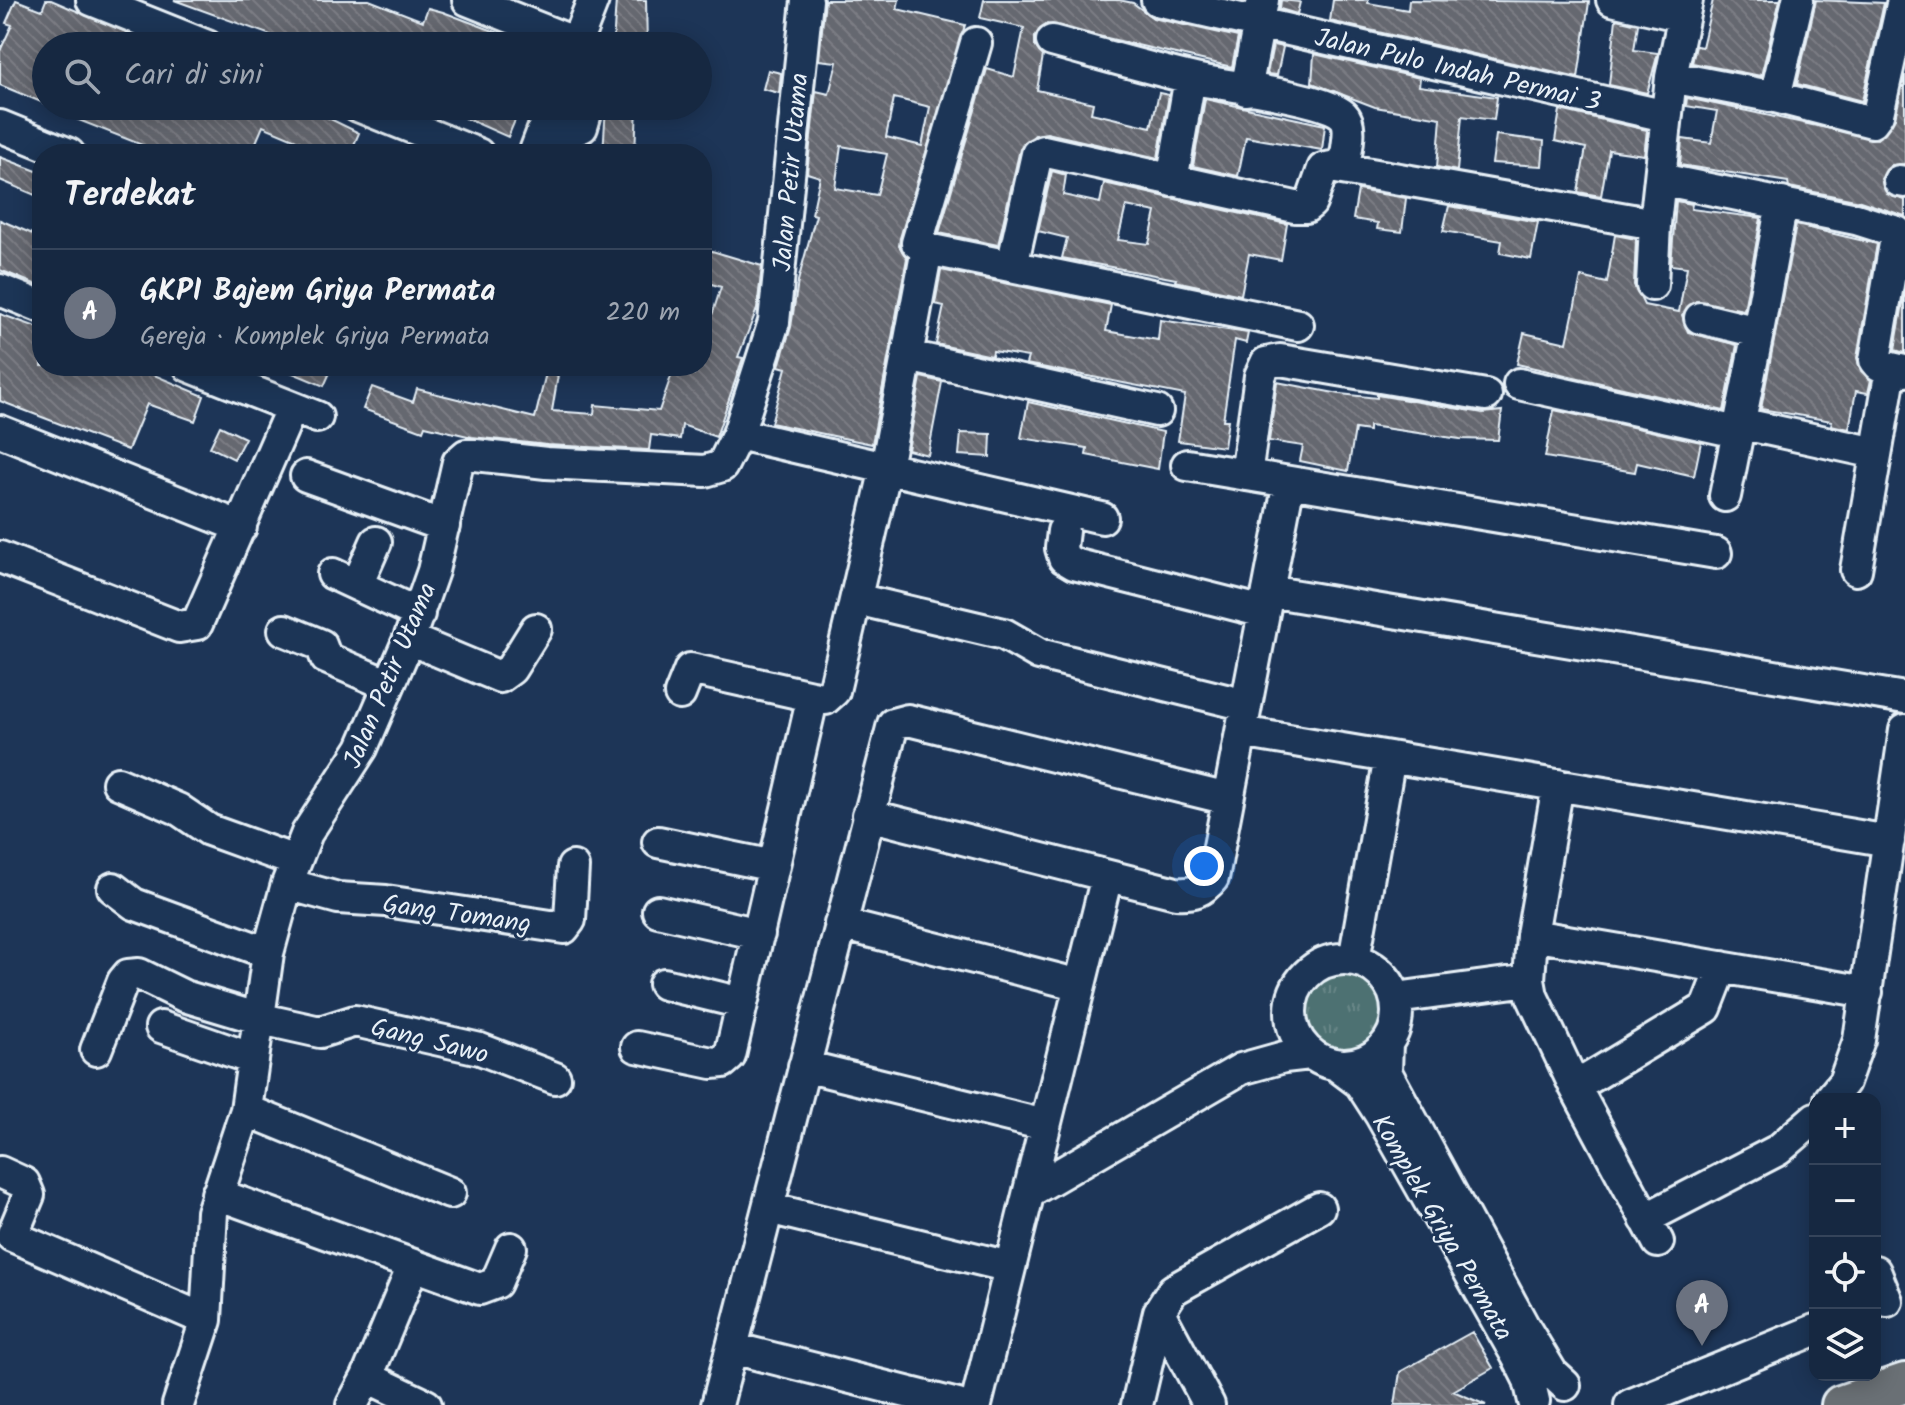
<!DOCTYPE html>
<html lang="id">
<meta charset="utf-8">
<style>
body{margin:0;font-family:Kalam,sans-serif;background:#23344c;color:#f1f3f6}
.controls{position:absolute;right:24px;bottom:24px;display:grid;overflow:hidden;border-radius:16px;box-shadow:0 4px 20px #0003}
.controls button{width:72px;height:72px;display:grid;place-items:center;padding:0;border:0;border-bottom:2px solid #35445a;background:#162841;color:#f1f3f6;font:40px sans-serif}
.you{position:absolute;left:1204px;top:866px;width:28px;height:28px;margin:-20px;border:6px solid #fff;border-radius:50%;background:#1a73e8;box-shadow:0 0 0 12px #1a73e833}
.badge{display:grid;place-items:center;width:52px;height:52px;border-radius:50%;background:#db2777;color:#fff;font-size:26px;font-weight:700}
.pin{position:absolute;translate:-50% -66px;filter:drop-shadow(0 2px 4px #0008)}
.pin::after{content:'';position:absolute;top:42px;width:28px;height:24px;background:inherit;clip-path:polygon(0 0,100% 0,50% 100%)}
.list{margin:0;padding:0;list-style:none}
h2{display:flex;justify-content:space-between;align-items:center;height:104px;margin:0;padding:0 32px;font-size:34px}
h2 small{font-size:26px;font-weight:400;color:#9ea6b1}
.list li{display:grid;grid-template-columns:52px 1fr auto;gap:24px;align-items:center;box-sizing:border-box;height:128px;padding:0 32px;border-top:2px solid #35445a}
.list b{display:block;font-size:30px;white-space:nowrap}
.list p{margin:0;font-size:26px;white-space:nowrap;color:#9ea6b1}
.list em{font-size:26px;font-style:normal;color:#9ea6b1}
.icon{flex:none;width:44px;height:44px;fill:none;stroke:currentColor;stroke-width:2;stroke-linecap:round;stroke-linejoin:round}
.map{position:relative;flex:none;width:1905px;height:1405px;overflow:hidden}
.search{position:absolute;background:#162841;box-shadow:0 4px 20px #0003;left:32px;top:32px;width:680px;height:88px;display:flex;align-items:center;gap:20px;box-sizing:border-box;padding:0 28px;border-radius:44px;color:#9ea6b1;font-size:30px}
.panel{position:absolute;background:#162841;box-shadow:0 4px 20px #0003;left:32px;top:144px;width:680px;height:232px;border-radius:32px}
.map>svg:first-child{display:block}
.grass{fill:url(#grass-tufts);stroke:#9bb1b5;stroke-width:2}
.building{fill:url(#building-back-hatch);stroke:#e8f1f8;stroke-width:2;fill-rule:evenodd}
.lines{fill:none;stroke-linecap:round;stroke-linejoin:round}
.minor-casing{stroke:#e8f1f8;stroke-width:36}
.major-casing{stroke:#e8f1f8;stroke-width:44}
.minor{stroke:#1d3557;stroke-width:30}
.major{stroke:#6b7074;stroke-width:38}
.labels{text-anchor:middle;stroke-width:6;stroke-linejoin:round;paint-order:stroke}
.street-label{font-size:26px;fill:#e8f1f8;stroke:#1d3557}
</style>
<div class="map">
<svg width="1905" height="1405" viewBox="0 0 1905 1405">
<defs>
<pattern id="grass-tufts" width="24" height="20" patternUnits="userSpaceOnUse" patternTransform="scale(2)"><rect width="24" height="20" fill="#4e7172"/><path d="M3 7l-1-3M5 7V3M7 7l1-3M15 17l-1-3M17 17v-4M19 17l1-3" fill="none" stroke="#688687"/></pattern>
<pattern id="building-back-hatch" width="6" height="6" patternUnits="userSpaceOnUse" patternTransform="scale(2)"><rect width="6" height="6" fill="#65676f"/><path d="M-1 5l2 2M0 0l6 6M5-1l2 2" fill="none" stroke="#7b7d84"/></pattern>
</defs>
<rect width="100%" height="100%" fill="#1d3557"/>
<filter id="ink" filterUnits="userSpaceOnUse"><feTurbulence type="fractalNoise" baseFrequency=".0125" numOctaves="2"/><feDisplacementMap in="SourceGraphic" scale="16" xChannelSelector="R" yChannelSelector="G"/><feConvolveMatrix kernelMatrix="1 2 1 2 8 2 1 2 1" color-interpolation-filters="sRGB"/></filter>
<g filter="url(#ink)">
<path class="grass" d="M1351,957L1386,982L1387,1024L1358,1051L1316,1044L1298,1006L1314,965Z"/>
<path class="building" d="M16,0L42,10L46,0H51L159,46H46V104L0,85V51L12,25L6,23Z
M174,0H369L423,21L428,8L443,12L528,44L301,46Z
M616,0H646L647,46H613Z
M825,0H899L897,9L965,25L900,238L899,246L907,258L872,444L771,423L786,368L779,366L791,327L798,281L816,215L812,214L820,177L807,173L816,91L829,94L837,62L819,60ZM894,98L930,107L922,146L886,137ZM841,146L887,154L877,195L835,188Z
M984,0H1119L1133,3L1153,18L1238,37L1232,67L1047,24L1035,37V46L1043,56L1037,90L1093,103L1091,113L1151,127L1159,93L1169,95L1158,158L1047,133L1035,135L1020,149L998,245L939,233L987,69L1014,77L1024,28L980,18Z
M1281,0L1300,2L1297,14L1280,9Z
M1333,0H1368V3L1408,10L1409,0L1589,2L1578,78L1330,21Z
M1713,0H1780L1761,76L1692,63L1696,46L1702,47Z
M1816,0L1884,3L1862,101L1797,84Z
M1616,19L1638,24L1634,50L1658,53L1647,93L1609,85Z
M1273,45L1283,47L1277,75L1267,74Z
M1314,54L1420,78L1419,86L1497,97L1494,120L1462,116L1457,171L1437,167L1441,118L1375,107L1312,83Z
M768,70L781,73L779,93L763,89Z
M1905,75V164L1892,165L1881,179L1887,194L1905,200V216L1860,201L1789,187L1788,182L1680,165L1682,139L1711,143L1717,111L1686,106L1687,98L1877,139L1895,118Z
M1205,99L1325,125L1322,150L1246,137L1238,176L1193,166Z
M81,106H304L359,133L350,154H304L308,145L263,126L251,154H165L76,119Z
M438,106H521L508,137Z
M606,106H637L635,154H603Z
M1560,110L1647,130L1644,155L1609,150L1601,196L1578,192L1586,148L1555,141Z
M1496,135L1544,141L1542,166L1492,163Z
M0,157L42,173V198L0,180Z
M1052,171L1066,175L1063,195L1100,203L1104,183L1287,224L1281,260L1249,254L1241,295L1175,281L1176,279L1062,258L1067,238L1038,231ZM1126,206L1156,212L1149,244L1118,240Z
M1358,190L1406,198L1402,232L1377,229L1378,223L1353,219Z
M1676,201L1692,204L1691,209L1761,218L1744,310L1696,301L1682,315L1688,332L1737,345L1724,411L1517,364L1524,333L1567,343L1581,277L1607,283L1615,235L1636,239L1634,285L1644,305L1679,312L1687,267L1671,265Z
M1449,206L1538,222L1531,259L1500,253L1502,241L1443,231Z
M0,220L42,238V287L0,270Z
M1796,225L1877,244L1857,358L1861,371L1871,380L1868,393L1856,391L1849,429L1831,425L1832,421L1761,409Z
M702,248L762,266L757,309L738,357L743,358L716,437L682,425L680,439L651,435L649,450L547,445L472,437L425,426L423,431L363,409L372,387L413,402L417,389L535,418L546,373L558,375L552,411L594,414L595,405L659,411L674,368L694,374L697,366H702L704,341L721,287L702,281Z
M941,270L1111,305L1106,331L1158,340L1160,320L1248,333L1246,343L1235,340L1223,420H1228L1224,447L1178,441L1185,395L1026,364L1028,357L993,351L992,356L936,344L944,306L935,304Z
M1905,292V353L1895,350Z
M0,314L42,329V366H133L204,396L195,421L147,404L128,450L0,401Z
M276,366H333L324,386Z
M921,377L942,382L928,455L908,450Z
M1277,382L1340,394L1377,398V395L1483,413L1502,411L1498,440L1460,439L1369,426V431L1355,429L1348,471L1300,461L1303,446L1269,441Z
M1028,402L1163,432L1158,469L1086,455L1087,448L1021,438Z
M1554,410L1701,442L1694,476L1637,463L1635,472L1545,457Z
M220,426L245,438L234,459L210,447Z
M961,433L991,434L990,457L959,455Z
M1472,1332L1493,1368L1453,1391L1486,1405H1395L1400,1372Z"/>
<g class="lines">
<g class="minor-casing">
<path id="minor" d="M92,0L207,46
M468,0L576,43
M1157,0L1666,116
M1612,0L1683,16
M1052,41C1100,54 1147,68 1195,79C1225,86 1324,97 1343,115C1354,125 1345,155 1344,169
M976,43L917,243L927,249L1298,325
M575,46L593,0
M1671,77L1775,97L1872,122L1878,114L1903,0
M1246,90L1263,0
M1775,97L1798,0
M358,106L478,154
M0,126L69,154
M542,133L565,134L582,127L588,106
M534,154L552,106
M1660,179L1856,219L1897,232L1875,360L1879,365L1905,371
M1172,181L1190,78
M1899,181L1905,182
M1012,266L1037,154L1043,151L1295,207H1306L1311,203L1323,169L1331,167L1655,224
M1652,285L1655,224L1671,77L1687,0
M0,290L42,307
M1700,318L1758,332L1725,496
M1758,332L1782,203
M908,356L1157,411
M189,366L317,417
M1519,384L1737,432
M1739,423L1876,453
M0,431L241,527
M738,434L1102,518
M1187,465L1716,553
M1246,475L1260,376L1266,363L1280,360L1486,395
M306,476L444,526
M1063,531L1061,548L1064,558L1074,564L1264,612
M0,557L179,627L197,624L292,407
M1856,570L1891,369
M333,574L419,614
M357,585L376,542
M1268,591L1905,698
M856,599L1004,634L1039,654L1246,705
M284,630L321,645L326,658L389,685
M409,639L500,677L511,669L536,629
M680,694L690,669L825,699L834,691L886,468L927,249
M1241,732L1889,841
M118,783L178,809L209,830L295,861
M868,815L1176,893C1193,894 1202,892 1213,878L1289,482
M658,842L774,866
M287,884L338,898L386,901L564,928L570,920L573,867
M113,888L134,904L268,953
M658,911L759,934
M840,924L1080,985
M1532,935L1867,992
M1291 1012a53 53 0 1 1 106 0a53 53 0 1 1-106 0Z
M1354,960L1390,757
M1529,980L1532,935L1558,785
M664,984L742,1003
M1396,998L1529,980L1532,996L1575,1087L1658,1242
M161,1027L253,1059
M1387,1043L1386,1072L1523,1325L1552,1373L1565,1385
M637,1047L712,1063L723,1062L730,1056L813,696
M96,1050L123,981L128,975L139,974L184,996L257,1018L320,1032L355,1021L480,1049L555,1078
M1336,1065L1360,1083L1380,1114L1517,1356L1529,1380L1534,1401
M804,1066L1045,1125
M1575,1087L1706,1008L1722,967
M1830,1099L1844,1082L1859,1040L1905,730
M246,1110L450,1193
M0,1172L24,1183L29,1195L12,1236L206,1320
M1029,1192L1241,1069L1284,1057L1310,1054
M217,1194L480,1289L496,1283L511,1248
M768,1208L1010,1267
M1645,1219L1778,1150L1815,1118
M1875,1271L1887,1301
M1159,1312L1209,1405
M732,1348L958,1405
M367,1377L426,1405
M178,1405L206,1320L212,1212L246,1110L268,953L287,884L307,833L362,748L409,639L433,571L458,462L466,455H475L546,463L705,471L722,466L738,434L774,322L807,0
M352,1405L367,1377L413,1266
M717,1405L893,724L908,720L1228,799
M976,1405L1107,876
M1137,1405L1159,1312L1173,1290L1319,1208
M1630,1405L1815,1330"/>
</g>
<g class="major-casing">
<path id="major" d="M1841,1405L1905,1383"/>
</g>
<use href="#minor" class="minor"/>
<use href="#major" class="major"/>
</g>
</g>
<g class="labels">
<g class="street-label">
<text transform="translate(1458 69) rotate(13)" y="9">Jalan Pulo Indah Permai 3</text>
<text transform="translate(790 172) rotate(-85)" y="9">Jalan Petir Utama</text>
<text transform="translate(389 675) rotate(-67)" y="9">Jalan Petir Utama</text>
<text transform="translate(457 913) rotate(8)" y="9">Gang Tomang</text>
<text transform="translate(430 1040) rotate(14)" y="9">Gang Sawo</text>
<text transform="translate(1443 1227) rotate(60)" y="9">Komplek Griya Permata</text>
</g>
</g>
</svg>
<div class="controls">
<button>+</button>
<button>−</button>
<button><svg class="icon" aria-label="locate" viewBox="0 0 24 24"><circle cx="12" cy="12" r="6"/><path d="M12 2v4M12 18v4M2 12h4M18 12h4"/></svg></button>
<button><svg class="icon" aria-label="layers" viewBox="0 0 24 24"><path d="M12 4l9 5-9 5-9-5zM3 14l9 5 9-5"/></svg></button>
</div>
<div class="you"></div>
<div class="pin badge" style="left:1702px;top:1346px;background:#6b7280">A</div>
<div class="search"><svg class="icon" aria-label="search" viewBox="0 0 24 24"><circle cx="10" cy="10" r="6"/><path d="M15 15l6 6"/></svg>Cari di sini</div>
<section class="panel">
<h2>Terdekat<small></small></h2>
<ul class="list">
<li><span class="badge" style="background:#6b7280">A</span><div><b>GKPI Bajem Griya Permata</b><p>Gereja · Komplek Griya Permata</p></div><em>220 m</em></li>
</ul>
</section>
</div>
